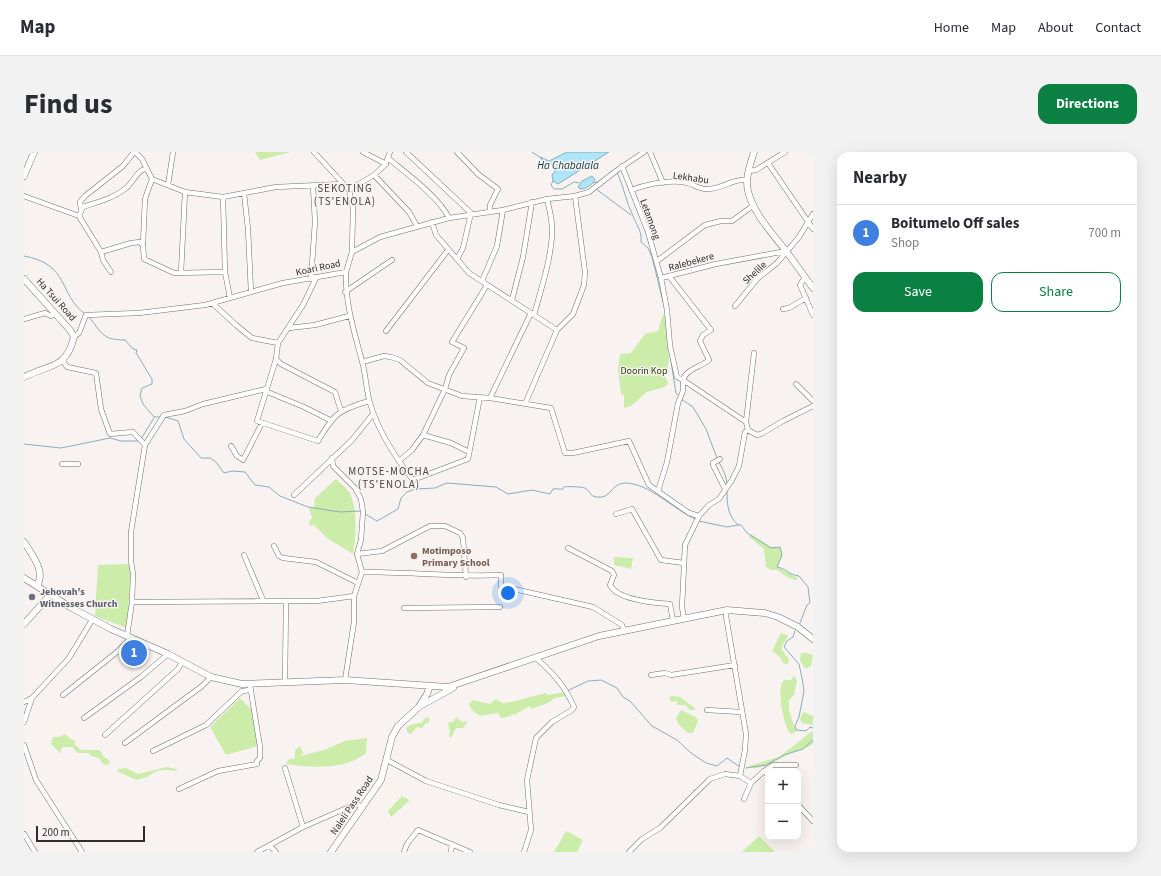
<!DOCTYPE html>
<meta charset="utf-8">
<style>
body{margin:0;font-family:"Source Sans 3",sans-serif;background:#f2f2f3;color:#2b2b33}
.controls{position:absolute;right:12px;bottom:12px;display:grid;overflow:hidden;border-radius:8px;box-shadow:0 4px 16px #0002}
.controls button{width:36px;height:36px;display:grid;place-items:center;padding:0;border:0;border-bottom:1px solid #e1e1e2;background:#fff;color:#2b2b33;font:20px sans-serif}
.scale{position:absolute;left:12px;bottom:10px;width:109px;box-sizing:border-box;padding-left:4px;border:2px solid #302e2d;border-top:0;font-size:11px;line-height:14px;white-space:nowrap;color:#302e2d;-webkit-text-stroke:3px #f8f3f0;paint-order:stroke}
.you{position:absolute;left:484px;top:441px;width:14px;height:14px;margin:-10px;border:3px solid #fff;border-radius:50%;background:#1a73e8;box-shadow:0 0 0 6px #1a73e833}
.badge{display:grid;place-items:center;width:26px;height:26px;border-radius:50%;background:#0b8043;color:#fff;font-size:13px;font-weight:700}
.pin{position:absolute;translate:-50% -50%;border:2px solid #fff;box-shadow:0 1px 4px #0006}
.list{margin:0;padding:0;list-style:none}
h2{display:flex;justify-content:space-between;align-items:center;height:52px;margin:0;padding:0 16px;font-size:17px}
h2 small{font-size:13px;font-weight:400;color:#7c7c81}
.list li{display:grid;grid-template-columns:26px 1fr auto;gap:12px;align-items:center;box-sizing:border-box;height:56px;padding:0 16px;border-top:1px solid #e1e1e2}
.list b{display:block;font-size:15px;white-space:nowrap}
.list p{margin:0;font-size:13px;white-space:nowrap;color:#7c7c81}
.list em{font-size:13px;font-style:normal;color:#7c7c81}
.actions{display:flex;gap:8px;padding:12px 16px}
.actions a{flex:1;padding:9px 0;border:1px solid #0b8043;border-radius:12px;text-align:center;font-size:14px;color:#0b8043}
.actions .main{background:#0b8043;color:#fff}
.map{position:relative;flex:none;width:789px;height:700px;overflow:hidden;border-radius:12px}
header{display:flex;align-items:center;gap:24px;box-sizing:border-box;height:56px;padding:0 20px;background:#fff;border-bottom:1px solid #e1e1e2}
header strong{font-size:19px}
nav{display:flex;gap:22px;margin-inline-start:auto;font-size:14px}
.intro{display:flex;align-items:center;justify-content:space-between;box-sizing:border-box;height:96px;padding:0 24px}
h1{margin:0;font-size:28px}
.button{padding:10px 18px;border-radius:12px;background:#0b8043;color:#fff;font-size:14px;font-weight:700}
main{display:flex;gap:24px;padding:0 24px}
aside{flex:1;background:#fff;border-radius:12px;box-shadow:0 4px 16px #0002}
.map>svg:first-child{display:block}
.green{fill:#ccecaa}
.water{fill:#aee5f9;stroke:#88aebc}
.lines{fill:none;stroke-linecap:round;stroke-linejoin:round}
.stream{stroke:#88aebc;stroke-width:1}
.street-casing{stroke:#74706e;stroke-width:5.5}
.secondary-casing{stroke:#74706e;stroke-width:7}
.street{stroke:#fff;stroke-width:4.5}
.secondary{stroke:#fff;stroke-width:6}
.education-dot{fill:#8d6e63;stroke:#f8f3f0;stroke-width:1.5}
.worship-dot{fill:#6b7280;stroke:#f8f3f0;stroke-width:1.5}
.labels{text-anchor:middle;stroke-width:3;stroke-linejoin:round;paint-order:stroke}
.street-label{font-size:10px;fill:#302e2d;stroke:#f8f3f0}
.park-label{font-size:10px;fill:#283e08;stroke:#f8f3f0}
.education-label{font-size:10px;font-weight:bold;fill:#785e54;stroke:#f8f3f0;text-anchor:start}
.worship-label{font-size:10px;font-weight:bold;fill:#5b616d;stroke:#f8f3f0;text-anchor:start}
.water-label{font-size:11px;font-style:italic;fill:#0c3a49;stroke:#f8f3f0}
.neighbourhood-label{font-size:11px;letter-spacing:1px;fill:#4c4846;stroke:#f8f3f0}
</style>
<header>
<strong>Map</strong>
<nav><a>Home</a><a>Map</a><a>About</a><a>Contact</a></nav>
</header>
<div class="intro"><h1>Find us</h1><a class="button">Directions</a></div>
<main>
<div class="map">
<svg width="789" height="700" viewBox="0 0 789 700">
<rect width="100%" height="100%" fill="#f8f3f0"/>
<path class="green" d="M231,0H266L236,8Z
M639,162L641,164L645,209L641,224L644,231L641,235L623,240L607,254L600,256V243L597,242L594,218L596,202L607,201L621,182L634,179Z
M312,327C316,331 322,335 325,340C334,355 332,386 329,402L303,386L290,373L286,374L285,371L288,365L285,357L290,355L291,346Z
M727,382L747,395H756L758,403L753,415L774,426L772,428L765,426L753,418H747L742,415L740,397L725,385Z
M590,405L609,406L607,417L590,413Z
M104,412L107,415L103,476L71,464L74,413Z
M757,481L764,484L758,494V498L765,507L764,512H760L756,505L748,499Z
M777,501H782L789,503L787,514L781,517L776,508Z
M770,523L773,529L770,543L765,548V558L772,580L767,582C759,574 752,535 760,528H767Z
M541,540L542,544L531,546L524,551L507,557L506,554L490,563L488,562L487,564L477,566L474,561L456,564L448,558L445,552L449,548L466,552L472,547L478,551L487,550L522,541L524,543Z
M647,544L656,545L671,556L670,558H666L661,553H653V549L647,550L645,546Z
M216,546L227,557L234,594L202,603L186,575Z
M657,558L672,565L674,569L669,581H664L654,572L652,566Z
M780,560L789,564V573L778,571L776,567L778,562Z
M405,565V571H402L398,576L393,575L387,582L384,581L382,576C387,572 393,571 398,571L401,566Z
M432,565L438,570L444,569L439,576H432L427,586L425,584L426,580L424,571L430,569Z
M787,580H789V592C780,598 770,599 761,604C750,611 736,617 723,616L725,614L755,605Z
M41,582L45,586L51,589L50,592L57,598H76L79,604L86,609L84,613L79,612L75,606L67,604L65,601H53L49,595H38L36,601L27,592L29,585H35Z
M343,586L342,601C322,618 286,616 262,612L264,608L271,606V598L276,594L279,601L276,604L300,598L321,589Z
M143,615L152,617L154,619L141,618L133,619L123,625L112,628L93,619L94,617L102,616L114,622Z
M378,644L385,648V649L367,665L364,659Z
M542,679L559,688L553,700H530Z
M735,684L751,700H718Z"/>
<path class="water" d="M543,0H585L534,32L529,29L528,23L531,19L529,13L520,11L516,5L525,9Z
M568,24L571,28C568,33 562,37 556,37L554,35L558,29Z"/>
<g class="lines">
<path class="stream" d="M508,0L517,6
M593,20C600,35 602,50 609,64C613,74 618,79 617,90L624,96L628,105L641,158
M581,25L591,18
M529,29L527,33L530,37H538L550,30L555,31
M569,31L576,29
M572,37L607,63
M0,104C46,112 34,142 61,162
M65,165C78,181 78,188 101,188L109,197L113,198L112,201C118,210 122,218 128,227V232L118,236L116,244L119,252L130,265H138
M646,203L652,241L655,244
M657,247L669,255L682,277L693,306
M141,265L154,269L160,287L177,306H186L192,310L200,321L208,319L221,320L231,333L245,335L256,344L284,355L316,360L337,359
M117,287L130,266
M0,292L37,296L86,286L97,289H115
M695,310L701,322L703,331
M703,340C703,353 704,364 714,373H717L723,381L747,396L756,395L758,403L753,415C761,416 765,423 775,424L784,435L786,451L783,453L776,471
M341,362L353,369L374,357L377,346L383,340L391,337L411,336L423,331L472,335L484,342L508,338L526,342L529,337C532,336 536,338 539,337C539,337 539,335 540,335C542,334 559,335 561,336C566,339 566,344 572,345C587,348 587,331 601,331C625,331 649,357 671,367
M675,369L703,375L714,373
M771,479L769,485L763,489L760,495L775,512L778,526L780,539L775,565L771,574L772,578L782,579L786,575L789,576
M543,539L564,529L577,528L593,536L599,545L606,549L628,574L653,588L667,601L682,611L693,614L703,606L716,615
M722,616L742,613L760,603L779,597L789,588"/>
<g class="street-casing">
<path id="street" d="M111,0L118,7L128,27L161,40L199,45L252,35L319,32
M290,0L325,38L329,56L328,100
M339,0L362,12L350,23
M382,0L447,61L439,96L433,107
M433,0L454,22L474,37L466,53V60
M626,0L639,31
M364,6C382,21 415,45 425,66
M363,8L366,0
M744,11L789,77
M598,14L624,80L637,126
M725,19L732,18L761,0
M144,33L149,0
M325,38L350,23L385,60L393,74
M607,38C624,32 646,27 664,31C670,33 676,37 682,37C697,38 709,26 723,28
M220,41L224,77L227,140
M0,44L55,64L77,100L107,91L116,90L119,94L120,107L150,121L201,120
M199,45L201,120L206,146
M57,57L56,50L61,44L99,14L110,0
M55,64L59,55C74,50 90,46 102,36C109,31 114,16 123,17
M408,70L412,83L445,121L533,178
M119,91L121,47L128,27
M77,100L79,108L87,120
M633,109L681,73L697,69H708L730,53
M322,120C321,151 330,179 338,209C342,223 342,238 346,251C354,279 371,305 389,328L444,307L456,245
M157,121L161,40
M645,124L687,178L679,183L676,189L685,208C677,215 662,217 659,228L722,270L724,278L733,283L737,282L759,269L789,254
M781,125L776,133L789,163
M292,126L279,153L254,191L252,207L233,269L294,289C310,262 314,258 345,249
M287,127L291,70L289,34
M458,129L473,94L479,58
M321,140L368,108
M488,148L499,105L508,50
M188,151L212,173L228,186L254,191
M711,154L734,126L753,111L775,85L789,62
M759,157L765,156L782,146
M510,163C517,137 526,111 528,84C529,71 526,59 523,47
M0,167L21,161L27,164L31,162
M265,176L291,173L325,164
M362,179L424,98
M50,185L55,181L62,163L115,161L181,153L259,131L322,120L328,100L356,85L425,66L479,58L523,47L551,44L565,40L592,19L620,0
M252,207L257,212L311,240L317,259
M39,209L43,215L72,221L77,257L86,282L109,280L121,293
M338,210L360,204L367,205L376,208L404,231L438,244L466,246L527,256L541,301H549L605,289L625,333L665,361L675,364
M772,232L789,249
M241,239L280,255L306,268
M466,246L507,161
M501,252L533,178L549,162L560,133L561,120L551,44
M722,270L730,201
M399,283L427,291L445,300
M207,294L213,304L219,308L238,271
M308,306L309,314L331,336L337,347L339,360L337,388L333,402L338,420L330,444V470L321,528
M696,307L689,311V313L701,337
M375,309L388,298L399,283L421,237L425,223L440,196L428,190L463,133
M38,312H54
M634,339L643,310L654,251L659,239V228L653,225L646,194L643,158L637,126L692,112L762,99
M270,343L328,288L349,262
M592,362L608,357L637,408L660,411
M250,394L255,404L259,406L292,410L334,431
M544,396L588,419L590,423L586,433C593,448 631,451 646,452L649,469
M333,402L358,399L406,374H421L436,381L439,386L442,425
M220,403L239,448
M338,420C385,420 431,425 477,423V434L569,455L598,473L600,478
M108,450L293,449L330,444
M380,456L476,455
M703,458L702,464L722,582L721,598L716,624
M660,467L658,455L661,393L675,364L685,353L695,347L708,328L715,314L721,280L724,278
M103,484L108,450L109,422L107,409V380L121,293L140,263L161,259L179,252L242,237
M627,523L641,521L647,523L711,513
M261,531L262,449
M39,543L93,500L107,486
M0,550L8,546
M683,558L717,560
M60,566L117,525L144,502
M0,570L8,546L45,506L68,468
M81,583L154,517L158,510
M101,591L178,534L187,525
M0,593L12,628L58,700
M129,599L182,573L218,539L226,538
M363,608L402,629L475,653L505,660
M261,616L279,675
M740,619L749,613H772
M155,637L194,619L233,612V609L236,606V595L226,533
M720,647L727,631L740,619L744,623
M774,653L789,669
M0,682L11,700
M246,694L252,700
M233,700L279,675L332,652L339,655
M380,700L383,692L394,678L446,700
M427,700L428,692
M500,700L507,678L503,628L512,586L528,570L548,558L550,555C541,534 529,521 512,506
M605,700L618,687L636,676L686,627L701,622L716,624L727,631"/>
</g>
<g class="secondary-casing">
<path id="secondary" d="M730,0C726,13 721,26 724,39C729,61 748,81 762,99C771,111 780,124 789,136
M0,24L10,0
M0,127L46,178L50,185C42,218 25,212 0,225
M0,390C8,403 22,419 13,434
M0,426L46,455L87,477L144,502L187,525L218,532L321,528L424,535L575,484L703,458L741,461L754,465L774,475L789,487
M0,472L26,443
M396,553L403,542L406,534
M307,700L357,628L368,585L374,574L396,554L429,536"/>
</g>
<use href="#street" class="street"/>
<use href="#secondary" class="secondary"/>
</g>
<circle class="education-dot" cx="390" cy="404" r="4"/>
<circle class="worship-dot" cx="8" cy="445" r="4"/>
<g class="labels">
<g class="street-label">
<text transform="translate(667 25) rotate(8)" y="4">Lekhabu</text>
<text transform="translate(627 67) rotate(70)" y="4">Letamong</text>
<text transform="translate(667 109) rotate(-15)" y="4">Ralebekere</text>
<text transform="translate(294 115) rotate(-12)" y="4">Koari Road</text>
<text transform="translate(730 120) rotate(-43)" y="4">Shelile</text>
<text transform="translate(33 147) rotate(48)" y="4">Ha Tsui Road</text>
<text transform="translate(327 653) rotate(-56)" y="4">Naleli Pass Road</text>
</g>
<g class="park-label">
<text x="620" y="222">Doorin Kop</text>
</g>
<g class="education-label">
<text x="398" y="402">Motimposo<tspan x="398" dy="12">Primary School</tspan></text>
</g>
<g class="worship-label">
<text x="16" y="443">Jehovah's<tspan x="16" dy="12">Witnesses Church</tspan></text>
</g>
<g class="water-label">
<text x="544" y="17">Ha Chabalala</text>
</g>
<g class="neighbourhood-label">
<text x="321" y="40">SEKOTING<tspan x="321" dy="13">(TS'ENOLA)</tspan></text>
<text x="365" y="323">MOTSE-MOCHA<tspan x="365" dy="13">(TS'ENOLA)</tspan></text>
</g>
</g>
</svg>
<div class="controls">
<button>+</button>
<button>−</button>
</div>
<div class="scale">200 m</div>
<div class="you"></div>
<div class="pin badge" style="left:110px;top:501px;background:#3f7fe0">1</div>
</div>
<aside>
<h2>Nearby<small></small></h2>
<ul class="list">
<li><span class="badge" style="background:#3f7fe0">1</span><div><b>Boitumelo Off sales</b><p>Shop</p></div><em>700 m</em></li>
</ul>
<div class="actions"><a class="main">Save</a><a>Share</a></div>
</aside>
</main>
